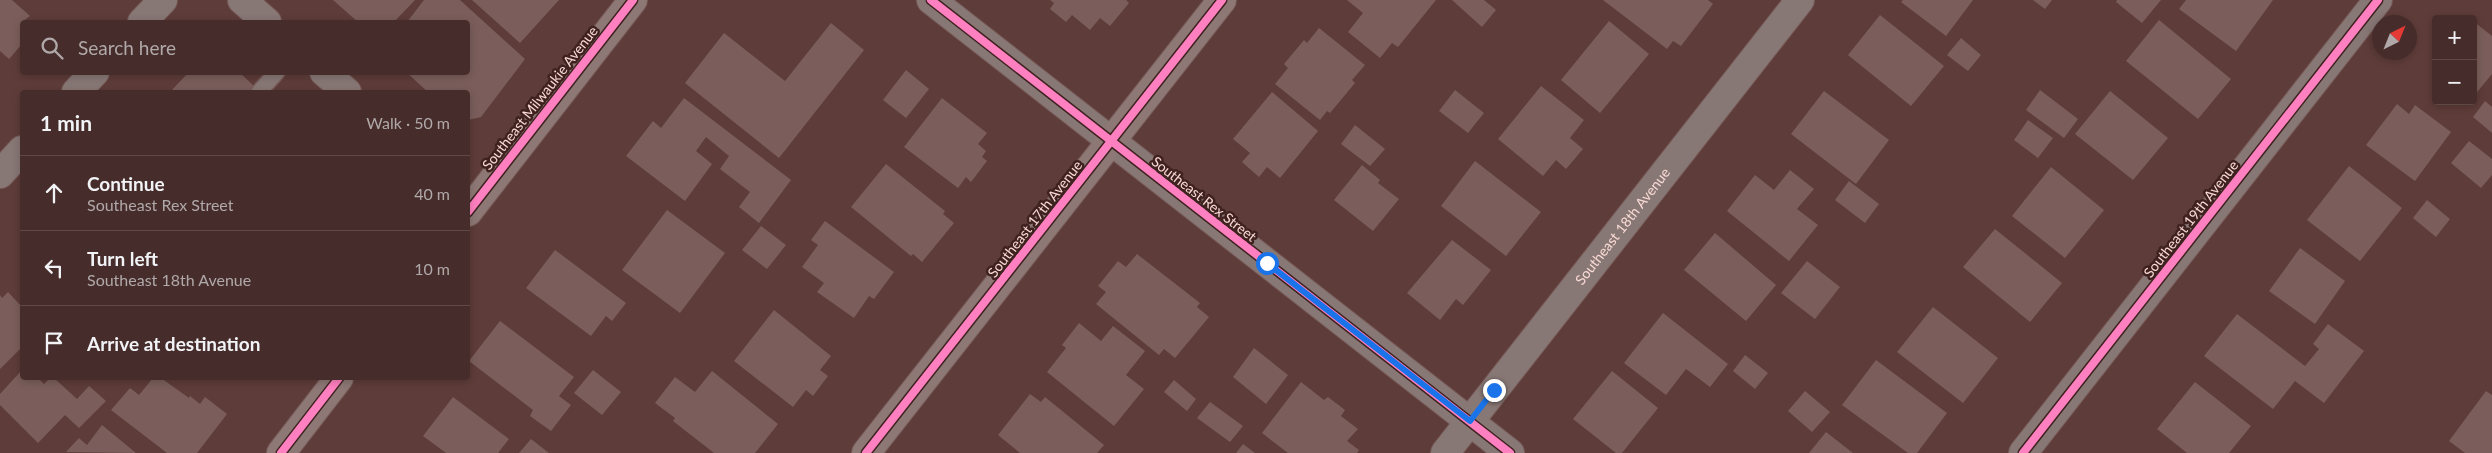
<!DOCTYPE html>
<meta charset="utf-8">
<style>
body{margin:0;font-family:Lato,sans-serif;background:#4d3533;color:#f1f3f6}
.controls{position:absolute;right:15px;top:15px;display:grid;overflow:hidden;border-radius:5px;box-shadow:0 2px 8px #0003}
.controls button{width:45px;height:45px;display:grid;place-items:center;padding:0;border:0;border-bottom:1px solid #5e4947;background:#462d2b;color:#f1f3f6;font:25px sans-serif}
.compass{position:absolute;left:2372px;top:15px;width:45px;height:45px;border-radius:50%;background:#462d2b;box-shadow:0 2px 8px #0003;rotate:43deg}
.stop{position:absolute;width:15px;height:15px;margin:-11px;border:4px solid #1a73e8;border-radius:50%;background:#fff}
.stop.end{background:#1a73e8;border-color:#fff;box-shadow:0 1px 5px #0008}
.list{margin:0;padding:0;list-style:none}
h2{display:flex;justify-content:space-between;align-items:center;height:65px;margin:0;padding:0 20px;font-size:21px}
h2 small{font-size:16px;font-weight:400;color:#b0a8a9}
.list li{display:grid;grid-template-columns:32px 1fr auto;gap:15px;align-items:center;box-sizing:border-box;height:75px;padding:0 20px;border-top:1px solid #5e4947}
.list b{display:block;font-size:19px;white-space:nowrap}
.list p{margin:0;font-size:16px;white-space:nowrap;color:#b0a8a9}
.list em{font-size:16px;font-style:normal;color:#b0a8a9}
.icon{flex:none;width:28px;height:28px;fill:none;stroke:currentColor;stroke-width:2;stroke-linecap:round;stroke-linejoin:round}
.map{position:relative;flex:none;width:2492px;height:453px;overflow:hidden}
.search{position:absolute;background:#462d2b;box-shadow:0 2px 8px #0003;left:20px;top:20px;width:450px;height:55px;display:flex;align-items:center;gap:12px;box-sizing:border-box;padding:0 18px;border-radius:5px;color:#b0a8a9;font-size:19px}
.panel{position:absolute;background:#462d2b;box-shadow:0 2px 8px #0003;left:20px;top:90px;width:450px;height:290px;border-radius:5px}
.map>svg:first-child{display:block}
.building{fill:#7b5e5b}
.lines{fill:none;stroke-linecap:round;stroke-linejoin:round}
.lane-casing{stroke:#775b59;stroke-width:18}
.street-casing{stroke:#775b59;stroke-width:30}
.secondary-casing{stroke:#775b59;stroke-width:30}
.lane{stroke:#887875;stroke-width:15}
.street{stroke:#887875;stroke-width:28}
.secondary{stroke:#8d7875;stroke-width:28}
.cycleway-casing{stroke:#3f221f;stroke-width:11}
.cycleway{stroke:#ff80c0;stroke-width:8}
.route{stroke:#1a73e8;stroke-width:6}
.labels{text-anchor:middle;stroke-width:5;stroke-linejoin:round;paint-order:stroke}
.street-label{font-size:14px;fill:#fadad6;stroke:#3f221f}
</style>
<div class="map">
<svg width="2492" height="453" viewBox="0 0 2492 453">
<rect width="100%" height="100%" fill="#5e3c39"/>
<path class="building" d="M0,0H12L30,16L22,22V44L9,59L0,51Z
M333,0H415L394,22H358Z
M424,0H460L525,59L481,117L468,120V92H428L406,72H468V22H407Z
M472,0H559L520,43Z
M1050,0H1126L1129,3L1110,26L1100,18L1090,30L1072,15L1066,22L1050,9L1054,3Z
M1347,0H1436L1398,47L1392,43L1380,58L1348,32L1363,13Z
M1452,0H1484L1496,10L1482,27Z
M1603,0H1708L1713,4L1681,46L1673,41L1667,49Z
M1903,0H1973L1946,36L1901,2Z
M2033,0H2052L2045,9Z
M2117,0H2161L2142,23L2116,2Z
M2186,0H2273L2236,51L2179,9Z
M1880,15L1944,66L1911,106L1848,55Z
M2159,20L2231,79L2198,119L2126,61Z
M1609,21L1649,54L1600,113L1561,80Z
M2473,21L2492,36V74L2473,97Z
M831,23L864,50L779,158L685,83L724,33L785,81Z
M1319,28L1365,65L1352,80L1355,83L1330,113L1327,111L1320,120L1275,84L1288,68L1284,64L1304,40L1307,43Z
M1961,38L1981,55L1968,71L1947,55Z
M906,70L929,89L906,118L883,100Z
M189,72H239L255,87L250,92H170Z
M1541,86L1584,120L1570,138L1583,149L1566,169L1556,160L1543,176L1498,139Z
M1455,90L1484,113L1468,133L1439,111Z
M2040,90L2078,119L2064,138L2026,110Z
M1824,91L1889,140L1856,184L1791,134Z
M2110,91L2168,138L2133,180L2075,134Z
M1272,92L1318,131L1280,178L1267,167L1259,177L1242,162L1250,153L1233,139Z
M684,98L791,180L759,223L739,207L750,192L720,169L729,156L706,137L696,151L712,164L685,201L626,156L653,121L661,128Z
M942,98L987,133L978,144L986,151L982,157L987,161L971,182L966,177L958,188L904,147Z
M2485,101L2492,107V133L2473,117Z
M2397,104L2409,114L2415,105L2451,132L2415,181L2366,145Z
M2028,120L2053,138L2038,158L2014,140Z
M1355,125L1385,149L1370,166L1341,144Z
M2469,141L2492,159V175L2481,188L2451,163Z
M1475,161L1541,212L1506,256L1441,206Z
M886,164L945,211L943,214L954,223L922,262L913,254L911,256L851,207Z
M1362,165L1380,180L1378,183L1399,199L1373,231L1334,200Z
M2349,166L2402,208L2360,261L2307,220Z
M2051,167L2104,210L2065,258L2012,216Z
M1790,170L1814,189L1797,209L1818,225L1789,261L1727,211L1755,175L1774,190Z
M1849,181L1879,204L1865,223L1835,200Z
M2427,200L2450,219L2436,237L2413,218Z
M667,210L725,253L680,313L622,270Z
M825,221L894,272L874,299L869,296L854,318L817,292L824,283L802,267L818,245L811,240Z
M761,226L786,245L767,269L742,250Z
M1995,229L2062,283L2030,322L1963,267Z
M1715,233L1776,285L1746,321L1684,270Z
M1452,240L1491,270L1463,305L1456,299L1440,320L1407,293Z
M2300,248L2345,281L2315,324L2269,291Z
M555,250L626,303L612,321L606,316L591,336L526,288Z
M1137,254L1200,303L1197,307L1209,317L1175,358L1164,349L1159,355L1096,304L1106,292L1098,286L1118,261L1126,267Z
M1807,261L1840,287L1815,319L1781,293Z
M8,292L22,307V347L0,369V295L2,298Z
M1933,307L1998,358L1963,403L1897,352Z
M774,310L831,356L820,370L828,376L813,396L806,390L793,407L734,361Z
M1663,313L1728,364L1710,387L1686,369L1666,395L1624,363Z
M2237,314L2305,366L2319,349L2313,344L2328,324L2364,351L2324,403L2295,381L2273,409L2204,356Z
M500,321L574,377L559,396L571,405L551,431L530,416L533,410L469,361Z
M1079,323L1101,341L1113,326L1145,351L1126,375L1144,389L1114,426L1047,372L1066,348L1062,345Z
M1254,348L1288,375L1266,404L1233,377Z
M1745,355L1768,373L1755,389L1733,371Z
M1876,360L1947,413L1917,453H1908L1842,405Z
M22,370V378H38L44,384L50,378H54L77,399L89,386L106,401L79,428L65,415L38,443L0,405V394Z
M593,370L621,392L602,415L574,393Z
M712,371L778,424L755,453H714L673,421L675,418L655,403L675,377L695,392Z
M1612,371L1658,408L1622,453H1616L1573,419Z
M153,378H161L189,398L190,396L200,404L205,397L227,414L197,453H167L111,410L130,388L139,395Z
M1174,380L1196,399L1187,411L1164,392Z
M1301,382L1324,400L1328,397L1345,410L1341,416L1358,429L1347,441L1359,450L1357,453H1288L1262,433Z
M2195,382L2251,426L2229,453H2187L2157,429Z
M1805,391L1830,412L1812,432L1788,411Z
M2486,391L2492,395V453H2465L2449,441Z
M1030,394L1041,402L1045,397L1104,445L1097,453H1020L998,435Z
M453,397L509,439L498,453H446L423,436Z
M1210,402L1243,426L1230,442L1197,418Z
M102,425L136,453L66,452L79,438L87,445Z
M1826,432L1853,453H1809Z
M531,439L549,453H519Z
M1243,444L1255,453H1236Z"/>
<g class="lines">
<g class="lane-casing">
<path id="lane" d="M259,92L277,72"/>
</g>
<g class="street-casing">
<g id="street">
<path d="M242,0L267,22"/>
<path d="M931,0L1510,453"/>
<path d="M142,22L163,0"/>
<path d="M324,72L347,92"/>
<path d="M76,92L95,72"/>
<path d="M0,174L22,150"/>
<path id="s1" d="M1445,453L1800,0"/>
<path d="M2023,453L2378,0"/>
</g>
</g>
<g class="secondary-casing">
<path id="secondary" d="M468,212L633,0
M281,453L339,378
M866,453L1222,0"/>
</g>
<use href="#lane" class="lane"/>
<use href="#street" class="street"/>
<use href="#secondary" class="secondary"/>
<g class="cycleway-casing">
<path id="cycleway" d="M931,0L1510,453
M468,212L633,0
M281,453L339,378
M866,453L1222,0
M2023,453L2378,0"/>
</g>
<use href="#cycleway" class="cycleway"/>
</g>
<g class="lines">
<path class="route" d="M1267,263L1470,421L1494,390"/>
</g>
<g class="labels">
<g class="street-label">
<text transform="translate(540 98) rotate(-52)" y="5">Southeast Milwaukie Avenue</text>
<text transform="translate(1204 199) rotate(38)" y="5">Southeast Rex Street</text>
<text transform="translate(1035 219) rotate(-52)" y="5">Southeast 17th Avenue</text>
<text transform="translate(2191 219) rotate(-52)" y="5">Southeast 19th Avenue</text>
<text dy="5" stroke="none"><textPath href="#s1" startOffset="288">Southeast 18th Avenue</textPath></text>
</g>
</g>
</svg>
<div class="controls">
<button>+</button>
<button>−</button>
</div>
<svg class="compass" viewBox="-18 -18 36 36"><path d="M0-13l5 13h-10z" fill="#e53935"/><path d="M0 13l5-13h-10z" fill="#b0a8a9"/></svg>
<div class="stop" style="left:1267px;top:263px"></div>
<div class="stop end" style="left:1494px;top:390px"></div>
<div class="search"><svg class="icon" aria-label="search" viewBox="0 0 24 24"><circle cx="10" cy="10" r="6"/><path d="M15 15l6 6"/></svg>Search here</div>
<section class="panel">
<h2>1 min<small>Walk · 50 m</small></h2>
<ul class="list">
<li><svg class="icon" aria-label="ahead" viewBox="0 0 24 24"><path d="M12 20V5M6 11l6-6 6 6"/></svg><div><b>Continue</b><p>Southeast Rex Street</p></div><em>40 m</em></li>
<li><svg class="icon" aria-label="left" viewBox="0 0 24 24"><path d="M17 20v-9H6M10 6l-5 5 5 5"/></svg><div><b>Turn left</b><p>Southeast 18th Avenue</p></div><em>10 m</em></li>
<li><svg class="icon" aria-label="arrive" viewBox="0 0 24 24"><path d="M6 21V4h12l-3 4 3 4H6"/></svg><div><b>Arrive at destination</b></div></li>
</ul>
</section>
</div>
